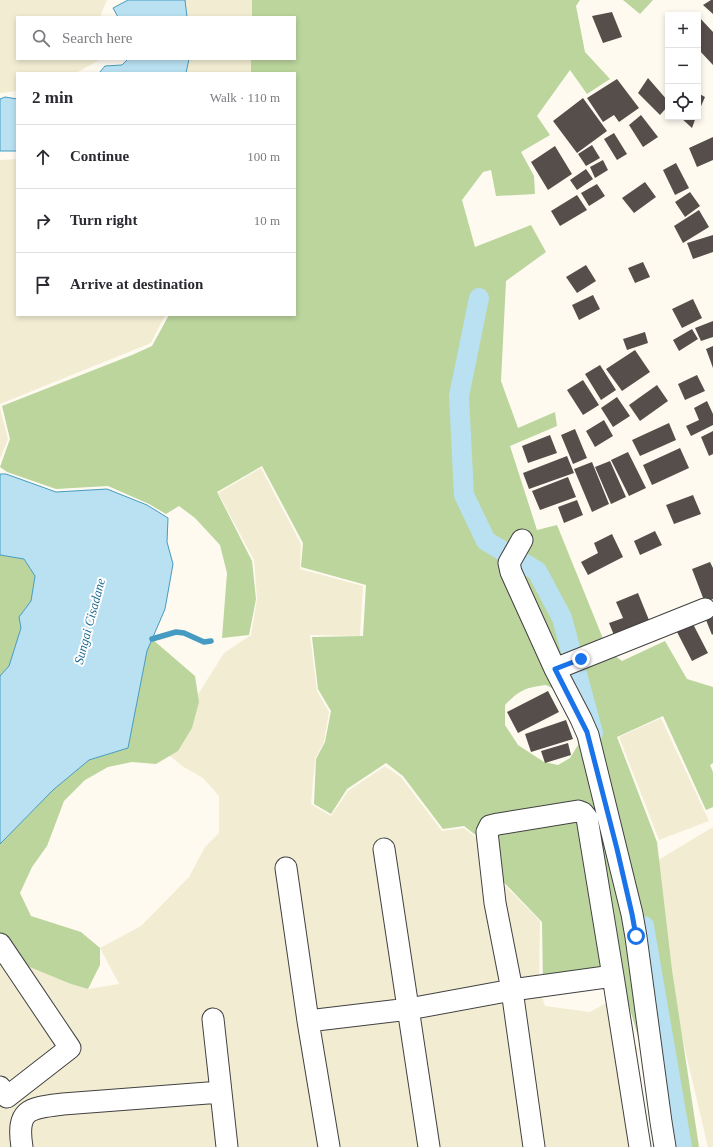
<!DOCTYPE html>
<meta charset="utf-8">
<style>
body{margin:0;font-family:"Times New Roman",serif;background:#f7f7f7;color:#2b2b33}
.controls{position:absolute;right:12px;top:12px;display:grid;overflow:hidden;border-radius:0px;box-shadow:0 2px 6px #0003}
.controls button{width:36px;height:36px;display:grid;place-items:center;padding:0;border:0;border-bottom:1px solid #e1e1e2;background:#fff;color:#2b2b33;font:20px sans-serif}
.stop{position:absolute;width:12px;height:12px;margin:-9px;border:3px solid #1a73e8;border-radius:50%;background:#fff}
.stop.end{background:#1a73e8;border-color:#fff;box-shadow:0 1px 4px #0008}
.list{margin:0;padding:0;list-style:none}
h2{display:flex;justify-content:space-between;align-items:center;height:52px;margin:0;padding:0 16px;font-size:17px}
h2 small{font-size:13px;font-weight:400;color:#7c7c81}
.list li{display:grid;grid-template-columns:26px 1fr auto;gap:12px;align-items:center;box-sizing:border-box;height:64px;padding:0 16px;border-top:1px solid #e1e1e2}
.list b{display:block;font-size:15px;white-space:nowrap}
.list em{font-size:13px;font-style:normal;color:#7c7c81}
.icon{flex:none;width:22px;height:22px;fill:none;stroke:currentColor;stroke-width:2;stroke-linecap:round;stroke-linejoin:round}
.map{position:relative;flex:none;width:713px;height:1147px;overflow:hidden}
.search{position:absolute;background:#fff;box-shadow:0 2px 6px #0003;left:16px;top:16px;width:280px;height:44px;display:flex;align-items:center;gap:10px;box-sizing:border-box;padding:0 14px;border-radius:0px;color:#7c7c81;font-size:15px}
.panel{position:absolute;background:#fff;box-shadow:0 2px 6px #0003;left:16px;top:72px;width:280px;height:244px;border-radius:0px}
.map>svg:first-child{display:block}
.farmland{fill:#f2edd2}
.forest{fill:#bbd59d;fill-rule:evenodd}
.water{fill:#b9e1f1;stroke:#459bc2}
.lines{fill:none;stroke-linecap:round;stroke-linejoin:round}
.stream{stroke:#459bc2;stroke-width:5.5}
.canal{stroke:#b9e1f1;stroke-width:20}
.building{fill:#564e4b}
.street-casing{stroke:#414141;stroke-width:23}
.street{stroke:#fff;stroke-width:21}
.route{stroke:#1a73e8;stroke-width:5}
.labels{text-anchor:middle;stroke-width:4;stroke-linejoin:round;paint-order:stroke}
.water-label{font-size:13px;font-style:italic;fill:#216d96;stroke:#fff}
</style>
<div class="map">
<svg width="713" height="1147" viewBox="0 0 713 1147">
<rect width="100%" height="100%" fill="#fefaf0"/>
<path class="farmland" d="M0,0H107L100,17H17V59H101L76,73H17V91L0,93Z
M178,0H397L295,17H183Z
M181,59H267L259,73H172Z
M17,159V315H165L151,343L0,404V160Z
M0,408L8,439L0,459Z
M261,468L301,544L300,569L363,586L360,636L310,635L317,691L329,712L324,742L315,759L311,804L331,816L348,791L385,766L401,777L442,831L464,828L497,854L492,872L540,921L539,987L545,1006L590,1012L615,998L637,1049L645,1147H0V932L71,984L88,989L119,984L100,948L141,926L189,877L205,847L219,833V796L203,778L182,766L163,750L224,653L251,635L257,599L254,560L218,493Z
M661,718L709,821L659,840L619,737Z
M713,827V1147H708L657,931L635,874Z"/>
<path class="forest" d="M252,0H580L576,6L585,52L610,79L587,94L570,70L537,116L550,135L521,152L534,176L535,194L496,196L491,170L483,172L462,200L475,247L531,225L546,252L506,281L501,381L518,428L555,412L557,426L510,446L537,530L557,525L608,651L622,661L665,641L687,679L713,687V763L710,765L713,772V807L706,810L663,716L617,737L657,842L672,970L699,1147H670L619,971L543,987L542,922L494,872L499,853L464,826L443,829L403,776L386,763L347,789L331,814L314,804L316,759L325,742L331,711L318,689L312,637L363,636L366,585L301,567L303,543L262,466L217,492L252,561L256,599L249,635L222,638L227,573L220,545L195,518L179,506L166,514L149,504L108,486L56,489L7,472L0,467L10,439L2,406L132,355L152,346L169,315H295V73H251V59H295V17H252ZM546,685L556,690L578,724V745L570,758L558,765L544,762L518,745L505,725V705C520,690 524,688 546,685Z
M623,0H653L640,14Z
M0,555L24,559L35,576L31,601L19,617L21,628L9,666L0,676Z
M152,639L195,676L199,702L192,728L178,751L156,764L132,762L108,767L85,780L64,801L47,846L32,867L20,893L31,916L81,932L100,948V965L88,989L71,984L20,963L0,949V844L53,790L89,760L128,748L147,651Z"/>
<path class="water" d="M128,0H185L187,17H118L113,8Z
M128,59H189L186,73H99L105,66L122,65Z
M5,97L17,99V151H0V99Z
M0,474H6L56,492L107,489L147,505L168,518L167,542L173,564L165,609L147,651L128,748L89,760L53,790L0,844V676L9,666L21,628L19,617L31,601L35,576L24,559L0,555Z"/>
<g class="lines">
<path class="stream" d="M152,639L176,632L184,633L204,642L211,641"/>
<path class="canal" d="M479,298L459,396L464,495L486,541L537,571L562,618L593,733
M644,926L682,1147"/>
</g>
<path class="building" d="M711,0H713V14L703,5Z
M612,12L622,37L603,43L592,16Z
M698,16L713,32V65L699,50L698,51Z
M648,78L668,101V106L660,115L638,93Z
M617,79L639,108L619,122L614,115L603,122L587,98Z
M698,93L705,97L698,113Z
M583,98L607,131L577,153L553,121Z
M641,115L658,137L643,147L629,125Z
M680,117H696L692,128Z
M614,133L627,154L617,160L604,139Z
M713,137V160L697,167L689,148Z
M592,145L600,158L586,166L578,154Z
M555,146L572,174L548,190L531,162Z
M603,160L608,170L595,178L590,167Z
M676,163L689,188L675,195L663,170Z
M586,169L593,179L577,190L570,180Z
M645,182L656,197L634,213L622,198Z
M597,184L605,196L589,206L581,193Z
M690,192L700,206L685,217L675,202Z
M577,195L587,210L560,226L551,211Z
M699,210L709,227L683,243L674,226Z
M713,235V252L693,259L687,243Z
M643,262L650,277L635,283L628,268Z
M586,265L596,281L577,293L566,277Z
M593,295L600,309L579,320L572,305Z
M693,299L702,318L682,328L672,309Z
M713,321V337L701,341L695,328Z
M692,329L698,339L679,351L673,340Z
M645,332L648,343L627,350L623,339Z
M713,346V368L706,349Z
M635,350L650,372L622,391L606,369Z
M600,365L616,390L601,400L585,374Z
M697,375L705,391L685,400L678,384Z
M583,380L599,405L583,415L567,390Z
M657,385L668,401L640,421L629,405Z
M617,397L630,416L613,427L601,408Z
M707,401L713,414V425L691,436L686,426L699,420L694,408Z
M604,420L613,436L595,447L586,431Z
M669,423L676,440L640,456L632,440Z
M575,429L587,458L573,464L561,435Z
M713,431V454L709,456L701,437Z
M550,435L557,453L528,463L522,446Z
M680,448L689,468L652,485L643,465Z
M628,452L646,488L629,496L611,460Z
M567,456L574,473L529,489L523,473Z
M610,461L626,497L611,504L595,467Z
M592,462L609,504L592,512L574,469Z
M568,477L576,497L540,510L532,491Z
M693,495L701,514L674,524L666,505Z
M577,500L583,515L564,523L558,507Z
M655,531L662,545L640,555L634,541Z
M612,534L623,557L588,575L581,562L598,553L594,543Z
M710,562L713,568V599L705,603L692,569Z
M638,593L651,625L616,640L609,623L623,618L616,602Z
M713,617V634L712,635L706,620Z
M693,624L708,653L692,661L677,632Z
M548,691L559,712L518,733L507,712Z
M566,720L573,739L531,752L525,734Z
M568,743L571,755L545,763L541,751Z"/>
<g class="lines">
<g class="street-casing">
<path id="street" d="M522,540L509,563L511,572L555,669L581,719L588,735L632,914L636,937L661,1122L665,1147
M555,669L705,609
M384,849L429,1147
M286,868L308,1021L329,1147
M0,944L70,1048L7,1097L0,1087
M213,1019L227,1147
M308,1021L409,1009L512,990L613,976
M22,1147C16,1108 30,1108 63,1104L221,1092
M534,1147L512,990L495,903L487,832L490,826L498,824L578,811L583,813L587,818L613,976L640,1147"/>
</g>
<use href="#street" class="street"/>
</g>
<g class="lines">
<path class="route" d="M581,659L555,669L587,732L617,849L632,914L636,936"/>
</g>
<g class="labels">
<g class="water-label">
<text transform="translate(89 621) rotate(-75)" y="5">Sungai Cisadane</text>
</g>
</g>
</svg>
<div class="controls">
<button>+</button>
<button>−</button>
<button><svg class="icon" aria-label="locate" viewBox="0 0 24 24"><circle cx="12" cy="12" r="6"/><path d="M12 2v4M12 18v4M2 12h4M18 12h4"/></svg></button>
</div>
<div class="stop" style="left:636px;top:936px"></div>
<div class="stop end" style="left:581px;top:659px"></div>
<div class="search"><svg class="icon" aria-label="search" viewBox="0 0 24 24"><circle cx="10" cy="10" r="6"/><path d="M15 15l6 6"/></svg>Search here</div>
<section class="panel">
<h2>2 min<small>Walk · 110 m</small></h2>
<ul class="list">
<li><svg class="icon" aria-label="ahead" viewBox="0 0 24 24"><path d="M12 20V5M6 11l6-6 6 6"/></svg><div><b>Continue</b></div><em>100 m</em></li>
<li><svg class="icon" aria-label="right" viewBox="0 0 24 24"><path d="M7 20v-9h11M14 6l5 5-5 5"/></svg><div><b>Turn right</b></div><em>10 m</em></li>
<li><svg class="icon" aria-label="arrive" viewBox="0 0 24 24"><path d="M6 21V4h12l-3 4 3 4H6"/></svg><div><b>Arrive at destination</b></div></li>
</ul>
</section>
</div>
